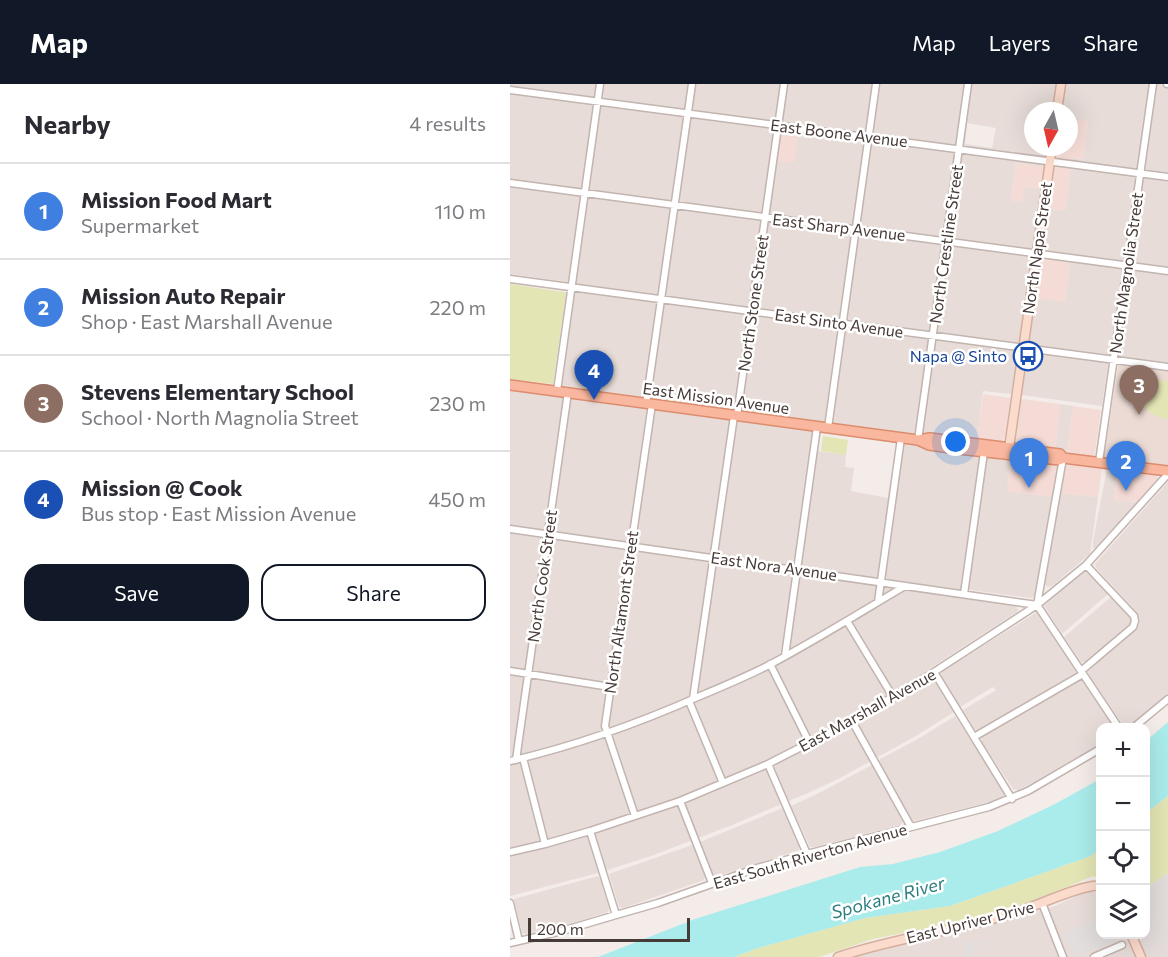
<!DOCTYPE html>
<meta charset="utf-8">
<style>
body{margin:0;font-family:Commissioner,sans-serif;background:#f2f2f3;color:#2b2b33}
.controls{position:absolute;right:18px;bottom:18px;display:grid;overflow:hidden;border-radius:12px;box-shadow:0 6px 24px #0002}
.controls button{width:54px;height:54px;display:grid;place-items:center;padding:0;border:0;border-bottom:2px solid #e1e1e2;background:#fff;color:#2b2b33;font:30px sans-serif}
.compass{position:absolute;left:514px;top:18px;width:54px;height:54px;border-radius:50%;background:#fff;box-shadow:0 6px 24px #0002;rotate:188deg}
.scale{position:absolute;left:18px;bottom:15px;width:162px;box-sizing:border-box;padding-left:6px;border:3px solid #473b38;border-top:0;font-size:16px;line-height:21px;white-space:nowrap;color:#473b38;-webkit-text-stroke:4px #fff;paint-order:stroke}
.you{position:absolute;left:446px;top:358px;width:21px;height:21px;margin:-15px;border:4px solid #fff;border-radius:50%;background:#1a73e8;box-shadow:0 0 0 9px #1a73e833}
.badge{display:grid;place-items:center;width:39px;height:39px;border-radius:50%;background:#111827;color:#fff;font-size:20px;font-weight:700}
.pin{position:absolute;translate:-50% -50px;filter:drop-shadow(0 2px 3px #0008)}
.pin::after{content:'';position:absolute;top:32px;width:21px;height:18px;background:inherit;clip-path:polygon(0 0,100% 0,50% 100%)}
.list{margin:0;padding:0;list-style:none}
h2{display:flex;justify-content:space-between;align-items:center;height:78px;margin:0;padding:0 24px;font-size:26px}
h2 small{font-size:20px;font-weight:400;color:#7c7c81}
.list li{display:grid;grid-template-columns:39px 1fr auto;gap:18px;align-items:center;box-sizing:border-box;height:96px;padding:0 24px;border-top:2px solid #e1e1e2}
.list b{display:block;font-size:22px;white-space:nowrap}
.list p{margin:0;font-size:20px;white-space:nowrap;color:#7c7c81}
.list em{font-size:20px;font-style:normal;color:#7c7c81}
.actions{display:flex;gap:12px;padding:18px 24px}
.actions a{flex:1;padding:14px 0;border:2px solid #111827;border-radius:18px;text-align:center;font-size:21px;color:#111827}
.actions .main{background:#111827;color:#fff}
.icon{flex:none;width:33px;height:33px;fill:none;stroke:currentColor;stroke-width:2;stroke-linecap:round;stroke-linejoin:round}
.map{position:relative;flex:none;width:658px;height:873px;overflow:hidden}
header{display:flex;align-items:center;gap:36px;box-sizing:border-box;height:84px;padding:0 30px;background:#111827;color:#fff}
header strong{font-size:28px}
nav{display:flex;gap:33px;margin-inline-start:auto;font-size:21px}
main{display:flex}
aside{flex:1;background:#fff}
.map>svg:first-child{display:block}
.residential{fill:#e7dcd8;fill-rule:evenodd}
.commercial{fill:#f4dbd6}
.industrial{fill:#e3dcdb}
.education{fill:#ecdbd4}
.green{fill:#e4e5b5}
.parking{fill:#e2dede}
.water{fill:#aaeceb}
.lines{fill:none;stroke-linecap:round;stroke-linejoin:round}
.street-casing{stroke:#c2b4af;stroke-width:9}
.secondary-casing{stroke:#d4af9e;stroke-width:11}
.primary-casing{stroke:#dd8c6e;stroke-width:12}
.street{stroke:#fff;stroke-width:6}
.secondary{stroke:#fbdbcc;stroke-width:8}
.primary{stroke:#f8b79e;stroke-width:9}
.labels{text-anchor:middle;stroke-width:5;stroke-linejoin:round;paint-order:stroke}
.street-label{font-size:16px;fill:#473b38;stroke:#fff}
.transit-label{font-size:16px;fill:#164399;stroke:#fff;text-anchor:end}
.water-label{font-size:18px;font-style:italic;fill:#2c7e7e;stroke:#fff}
</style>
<header>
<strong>Map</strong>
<nav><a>Map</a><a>Layers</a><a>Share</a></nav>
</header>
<main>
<aside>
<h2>Nearby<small>4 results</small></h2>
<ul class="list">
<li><span class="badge" style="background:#3f7fe0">1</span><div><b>Mission Food Mart</b><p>Supermarket</p></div><em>110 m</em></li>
<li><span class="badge" style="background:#3f7fe0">2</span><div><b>Mission Auto Repair</b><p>Shop · East Marshall Avenue</p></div><em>220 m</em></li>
<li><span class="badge" style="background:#8d6e63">3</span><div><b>Stevens Elementary School</b><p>School · North Magnolia Street</p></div><em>230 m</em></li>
<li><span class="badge" style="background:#1a4fb4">4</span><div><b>Mission @ Cook</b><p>Bus stop · East Mission Avenue</p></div><em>450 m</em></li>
</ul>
<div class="actions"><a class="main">Save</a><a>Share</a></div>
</aside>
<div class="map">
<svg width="658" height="873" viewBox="0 0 658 873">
<rect width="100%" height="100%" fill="#f4ece9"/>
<path class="residential" d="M0,0H547L543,27H523V63H538L535,83L506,79L501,116L512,118L514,103L532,105L508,271L501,310L473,307L467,356L396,349L52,302L66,199L0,190ZM457,39L486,44L482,64L455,60Z
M556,0H658V288L598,280L592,322L512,311L524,214L555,217L560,177L530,173L537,124L555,127L562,74L573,75L578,38L559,35V27H552Z
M0,305L311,348L308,367L336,371L335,383L344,384L341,407L378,414L387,358L466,371L468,372L469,376L450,514L506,522L508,526L507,528L419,585L444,628L406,652L330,694L298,709L222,741L141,772L88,789L0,812Z
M550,320L563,322L557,369L545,366Z
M481,372L501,375L497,407L543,413L526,510L522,514L460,506L458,503L477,375Z
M597,385L608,386L604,416L628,418L585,464H583V457Z
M658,398V610L619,642L615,643L595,615L579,591L578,587L626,546L629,541L630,537L629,532L624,525L586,484L585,480Z
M550,409L588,413L580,470L542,502L538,503L535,500Z
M573,488L579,489L598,510L552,550L534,522Z
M601,513L621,534L622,538L576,578H571L554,553Z
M527,528L529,529L566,585L565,589L468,647L465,646L453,626L486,606L483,603L450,623L432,595L431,591L432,588Z
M568,596H571L575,598L605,643L590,644V660L524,698L508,706L503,705L472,658V653Z
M445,632L494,708V711L492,713L479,718L404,737L401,736L369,677L370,675L408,655Z
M362,681L392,736V739L390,741L305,763H300L281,722L309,709Z
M273,724L290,761L289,766L208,792L203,791L190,758Z
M182,761L183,762L195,792L194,796L125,820L113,824L109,823L99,790Z
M88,792L90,794L99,825L98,828L56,841L16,850L12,849L4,815Z
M575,808H584L590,809V850L617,851L627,873H345L403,858L471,844L545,822Z"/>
<path class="commercial" d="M559,35L578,37L573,75L562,74L555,127L537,124L546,63H559Z
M272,48L288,51L284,79L268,77Z
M506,79L535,83L532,105L515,103L512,118L501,116Z
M530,173L560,177L555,218L524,214Z
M473,310L500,314L495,353L492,357L467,356Z
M513,315L550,320L545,366L511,361L506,357L511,316Z
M563,322L591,326L585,369L583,372L557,369Z
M501,375L545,379L548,385L543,413L497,407Z
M560,380L592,384L588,413L550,409L555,384L556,382Z
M608,386L645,390L648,394L628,418L604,416Z"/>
<path class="industrial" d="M658,789V873H635L626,851L636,850V804Z"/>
<path class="education" d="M608,281L658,288V382L594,374Z"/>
<path class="green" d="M0,200L54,208L56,209L43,300L0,295Z
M625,293L658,297V335C635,332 623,316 625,293Z
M313,352L338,356L336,371L311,367Z
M658,712V789L636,804V729Z
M590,765V794L583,792L523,817L448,838L363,855L309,873H224L248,864L355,834L440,822L581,772Z"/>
<path class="parking" d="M590,835V850L609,851L611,854L565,873L555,850Z
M453,857L463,858L472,857V862L466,863L462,872L455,873Z"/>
<path class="water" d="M658,638V712L636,729V657Z
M590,695V765L581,772L440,822L355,834L248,864L224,873H88L185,835L350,783L383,780L430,768L488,747L545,720Z"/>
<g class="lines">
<g class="street-casing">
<path id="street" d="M657,0H658
M0,6L658,93
M0,99L658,187
M0,195L658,283
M47,307L90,0
M136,320L182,0
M227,332L274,0
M318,344L366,0
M408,356L458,0
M553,374L527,521L609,644
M589,378L643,0
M0,445L527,521
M454,510L474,368
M368,518L391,354
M337,537L383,613
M275,572L307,343
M260,580L300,660
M0,587L100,603
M571,587L623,543L625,537L624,532L576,481
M424,588L502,715
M183,615L224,332
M179,617L213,699
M342,637L401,743
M623,644L658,615
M464,653L573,590
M13,674L35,760
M6,676L58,308
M0,677C65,662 129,639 190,612C214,602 238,592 261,580C306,556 351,528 395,502
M258,680L297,770
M170,717L202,799
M125,732L95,642L142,320
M80,747L106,831
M0,768L35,760L80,747L170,717L258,680L342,637L424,588L527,521L576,481L658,390
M0,819L9,857
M532,819L553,873
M0,859L52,847L106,831L148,819L247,784L297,770L479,723L518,707L590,665
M584,873L612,861"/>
</g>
<g class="secondary-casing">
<path id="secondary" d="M547,27L551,0
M498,371L542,63
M621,850L631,873
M328,873C390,852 455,846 516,825C532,819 577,799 590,802"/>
</g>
<g class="primary-casing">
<path id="primary" d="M0,301L408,356L419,361L448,365L549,376L553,374L658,387
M408,356L420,354L550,370L553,374"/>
</g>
<use href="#street" class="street"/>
<use href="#secondary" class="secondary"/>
<use href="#primary" class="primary"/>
</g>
<defs>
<g id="bus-ring" transform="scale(1.5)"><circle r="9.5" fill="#fff" stroke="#1a4fb4" stroke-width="1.5"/><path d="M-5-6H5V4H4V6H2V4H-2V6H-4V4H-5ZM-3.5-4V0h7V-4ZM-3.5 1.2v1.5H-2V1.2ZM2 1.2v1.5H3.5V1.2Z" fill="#1a4fb4"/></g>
</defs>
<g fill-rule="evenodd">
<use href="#bus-ring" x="518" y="272"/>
</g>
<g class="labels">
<g class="street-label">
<text transform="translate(329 49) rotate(7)" y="6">East Boone Avenue</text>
<text transform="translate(329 143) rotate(7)" y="6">East Sharp Avenue</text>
<text transform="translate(436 160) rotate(-82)" y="6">North Crestline Street</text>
<text transform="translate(527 164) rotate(-82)" y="6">North Napa Street</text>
<text transform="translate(616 189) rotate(-82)" y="6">North Magnolia Street</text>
<text transform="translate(243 219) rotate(-82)" y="6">North Stone Street</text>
<text transform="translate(329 239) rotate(8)" y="6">East Sinto Avenue</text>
<text transform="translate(206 314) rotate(8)" y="6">East Mission Avenue</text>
<text transform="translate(264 482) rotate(8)" y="6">East Nora Avenue</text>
<text transform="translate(32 492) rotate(-82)" y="6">North Cook Street</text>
<text transform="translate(111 528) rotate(-82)" y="6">North Altamont Street</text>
<text transform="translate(357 626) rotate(-29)" y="6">East Marshall Avenue</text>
<text transform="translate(300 772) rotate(-16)" y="6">East South Riverton Avenue</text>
<text transform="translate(460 838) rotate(-14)" y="6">East Upriver Drive</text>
</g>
<g class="transit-label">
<text x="497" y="278">Napa @ Sinto</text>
</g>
<g class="water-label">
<text transform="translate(378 814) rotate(-15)" y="6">Spokane River</text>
</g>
</g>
</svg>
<div class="controls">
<button>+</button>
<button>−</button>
<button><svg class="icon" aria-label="locate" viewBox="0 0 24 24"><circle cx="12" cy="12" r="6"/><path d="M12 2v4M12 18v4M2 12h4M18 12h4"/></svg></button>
<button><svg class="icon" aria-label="layers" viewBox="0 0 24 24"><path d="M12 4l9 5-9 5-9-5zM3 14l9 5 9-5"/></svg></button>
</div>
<svg class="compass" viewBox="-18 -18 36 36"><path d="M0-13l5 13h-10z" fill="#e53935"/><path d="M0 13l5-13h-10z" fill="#7c7c81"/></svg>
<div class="scale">200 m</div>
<div class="you"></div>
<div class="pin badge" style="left:519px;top:404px;background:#3f7fe0">1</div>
<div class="pin badge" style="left:616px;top:407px;background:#3f7fe0">2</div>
<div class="pin badge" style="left:629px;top:331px;background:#8d6e63">3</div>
<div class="pin badge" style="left:84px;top:316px;background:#1a4fb4">4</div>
</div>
</main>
